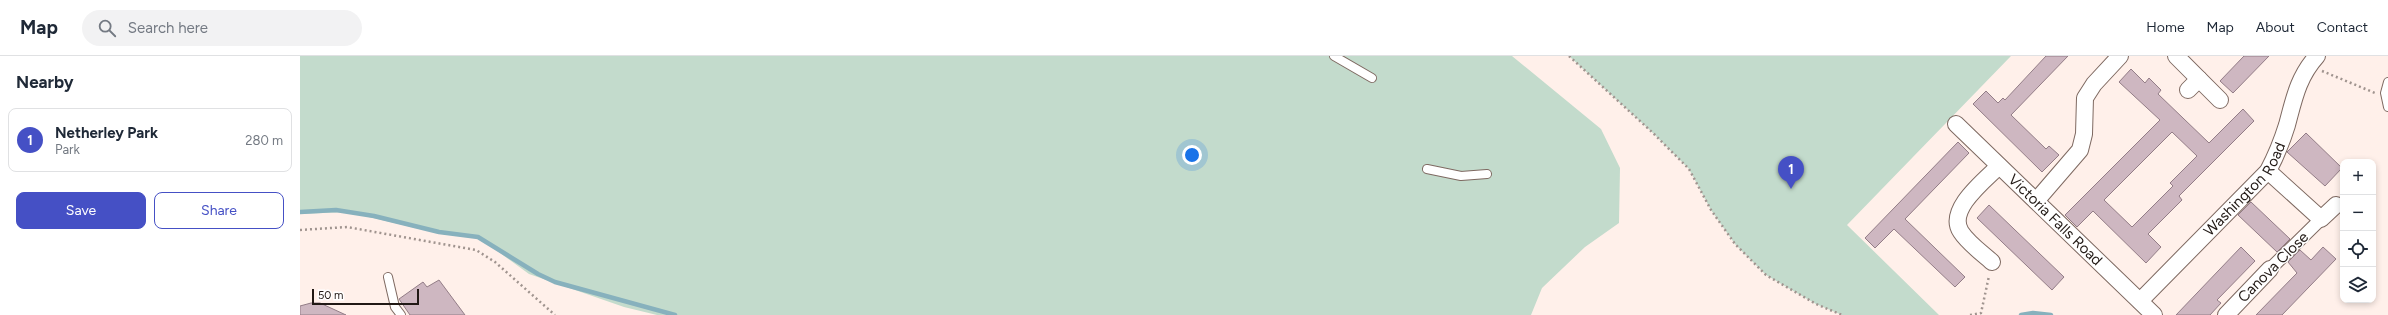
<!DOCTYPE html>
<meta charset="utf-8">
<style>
body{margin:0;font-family:Figtree,sans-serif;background:#f2f2f3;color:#1f2937}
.controls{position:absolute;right:12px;bottom:12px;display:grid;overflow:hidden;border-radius:8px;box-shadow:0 2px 6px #0003}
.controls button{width:36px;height:36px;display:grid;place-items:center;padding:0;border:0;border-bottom:1px solid #e0e1e3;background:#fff;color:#1f2937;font:20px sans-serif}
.scale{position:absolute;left:12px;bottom:10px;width:107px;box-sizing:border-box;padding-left:4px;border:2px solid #211915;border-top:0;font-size:11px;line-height:14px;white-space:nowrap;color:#211915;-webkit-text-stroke:3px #fff;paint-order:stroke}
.you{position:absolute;left:892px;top:99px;width:14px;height:14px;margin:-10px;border:3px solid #fff;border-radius:50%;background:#1a73e8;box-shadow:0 0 0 6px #1a73e833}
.badge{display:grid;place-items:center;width:26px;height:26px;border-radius:50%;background:#4550c5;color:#fff;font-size:13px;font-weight:700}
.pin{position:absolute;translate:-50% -33px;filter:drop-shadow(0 1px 2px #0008)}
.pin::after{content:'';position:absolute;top:21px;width:14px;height:12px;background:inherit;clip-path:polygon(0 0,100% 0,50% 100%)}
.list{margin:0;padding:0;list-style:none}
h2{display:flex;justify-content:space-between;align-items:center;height:52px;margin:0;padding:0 16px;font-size:17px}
h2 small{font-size:13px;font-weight:400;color:#747a83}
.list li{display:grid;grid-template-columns:26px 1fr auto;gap:12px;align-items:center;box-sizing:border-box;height:64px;margin:0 8px 8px;padding:0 8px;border:1px solid #e0e1e3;border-radius:8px}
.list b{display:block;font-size:15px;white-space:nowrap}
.list p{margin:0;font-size:13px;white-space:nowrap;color:#747a83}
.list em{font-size:13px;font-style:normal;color:#747a83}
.actions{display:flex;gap:8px;padding:12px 16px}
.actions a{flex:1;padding:9px 0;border:1px solid #4550c5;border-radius:8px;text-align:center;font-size:14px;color:#4550c5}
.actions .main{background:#4550c5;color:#fff}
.icon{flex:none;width:22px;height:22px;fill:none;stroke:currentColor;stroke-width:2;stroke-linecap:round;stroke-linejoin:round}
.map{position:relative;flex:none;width:2088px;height:259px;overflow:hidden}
header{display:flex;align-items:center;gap:24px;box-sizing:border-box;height:56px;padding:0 20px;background:#fff;border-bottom:1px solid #e0e1e3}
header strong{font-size:19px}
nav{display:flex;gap:22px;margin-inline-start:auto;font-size:14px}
.search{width:280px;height:36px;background:#f2f2f3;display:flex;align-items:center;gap:10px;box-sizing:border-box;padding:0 14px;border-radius:22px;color:#747a83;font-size:15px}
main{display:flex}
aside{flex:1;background:#fff}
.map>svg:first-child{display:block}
.green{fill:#c3dbcc}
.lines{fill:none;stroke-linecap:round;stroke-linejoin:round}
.stream{stroke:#87b1bd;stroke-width:4.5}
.building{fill:#ceb7c1;stroke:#937d87;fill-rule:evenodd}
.service-casing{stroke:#7e6961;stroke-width:10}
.pedestrian-casing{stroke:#7e6961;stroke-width:14}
.minor-casing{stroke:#7e6961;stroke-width:18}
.path{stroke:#a0948f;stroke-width:2.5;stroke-dasharray:2 3;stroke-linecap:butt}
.service{stroke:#fff;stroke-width:8}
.pedestrian{stroke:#fff;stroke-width:12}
.minor{stroke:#fff;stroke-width:16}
.labels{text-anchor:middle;stroke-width:3;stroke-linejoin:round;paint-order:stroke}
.street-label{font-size:15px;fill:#211915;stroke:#fff}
</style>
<header>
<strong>Map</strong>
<div class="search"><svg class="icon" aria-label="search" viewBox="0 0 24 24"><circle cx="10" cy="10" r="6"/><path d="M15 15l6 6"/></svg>Search here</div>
<nav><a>Home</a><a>Map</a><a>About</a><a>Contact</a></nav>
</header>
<main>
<aside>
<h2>Nearby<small></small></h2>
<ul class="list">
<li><span class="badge">1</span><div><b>Netherley Park</b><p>Park</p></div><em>280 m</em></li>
</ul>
<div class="actions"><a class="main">Save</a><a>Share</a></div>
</aside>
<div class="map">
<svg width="2088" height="259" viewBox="0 0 2088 259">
<rect width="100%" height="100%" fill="#fff0ea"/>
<path class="green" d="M0,0H1212L1301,73L1320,112L1319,167L1285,191L1242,232L1231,259H357L324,251L229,218L178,181L142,178L47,156L0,158Z
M1269,0H1711L1547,169L1639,259H1542L1516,248L1466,219L1435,188L1411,154L1389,113L1353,77Z"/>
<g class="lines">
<path class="stream" d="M0,156L36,154L74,160L139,176L178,181L238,218L255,226L375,259
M1721,259L1733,257L1751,259"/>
</g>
<path class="building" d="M1746,0H1768L1711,59L1746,93L1749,90L1759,99L1742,116L1673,48L1686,35L1698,47L1703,42L1705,44Z
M1944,0H1969L1933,37L1920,25Z
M1831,13L1845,27L1849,22L1861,34L1858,38L1909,87L1943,53L1954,65L1879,140L1882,144L1848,178L1861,191L1846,207L1793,155L1777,171L1765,159L1860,64L1819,26ZM1872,76L1897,100L1870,127L1873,130L1832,171L1804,144Z
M2006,77L2042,112L2025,130L1987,96Z
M1658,86L1669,97L1605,163L1665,221L1655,231L1594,173L1575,192L1565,182Z
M1951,146L1990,183L1977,196L1938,159Z
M1689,149L1764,221L1752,234L1677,162Z
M1941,191L1955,205L1917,244L1921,247L1910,259H1876Z
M2023,191L2036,203L1982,259H1956L1997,217L1988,206L2000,194L2011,204Z
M139,224L165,259H110L99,243L123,226L127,231Z
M11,247H20L46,259H0V250Z"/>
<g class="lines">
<g class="service-casing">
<path id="service" d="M1034,0L1072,22
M2088,26L2085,37L2088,51
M1127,113L1161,120L1187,118
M88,221L95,251L101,259"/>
</g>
<g class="pedestrian-casing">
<path id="pedestrian" d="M1970,213L2021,163"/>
</g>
<g class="minor-casing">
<g id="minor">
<path d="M1876,0L1920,44"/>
<path d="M1888,34L1899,23"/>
<path id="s1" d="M1656,68L1854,259"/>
<path d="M1968,115L2021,163L2036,149"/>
<path d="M1736,145L1780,94L1784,78L1785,42L1794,28L1820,0"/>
<path d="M1692,206C1682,197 1668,187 1661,176C1646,154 1685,124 1699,110"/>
<path id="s2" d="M1840,245L1968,115C1976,100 1982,85 1987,69C1994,43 1998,21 2017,0"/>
<path d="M1926,259L1970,213"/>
</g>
</g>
<path class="path" d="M1269,0L1353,77L1389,113L1411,154L1435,188L1466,219L1516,248L1542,259
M2022,15L2075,37
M0,174L47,171L176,194L195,206L255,259
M1670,259L1681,257L1689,220"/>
<use href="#service" class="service"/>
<use href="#pedestrian" class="pedestrian"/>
<use href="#minor" class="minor"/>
</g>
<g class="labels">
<g class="street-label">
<text dy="5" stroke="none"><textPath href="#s2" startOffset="154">Washington Road</textPath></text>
<text dy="5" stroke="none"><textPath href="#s1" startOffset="138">Victoria Falls Road</textPath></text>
<text transform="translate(1973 211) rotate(-45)" y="5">Canova Close</text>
</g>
</g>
</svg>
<div class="controls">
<button>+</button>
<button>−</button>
<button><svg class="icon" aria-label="locate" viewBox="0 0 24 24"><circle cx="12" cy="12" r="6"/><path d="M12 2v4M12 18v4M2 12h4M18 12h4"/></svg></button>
<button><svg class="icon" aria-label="layers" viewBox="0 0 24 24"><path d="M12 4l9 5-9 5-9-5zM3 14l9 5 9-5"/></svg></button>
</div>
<div class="scale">50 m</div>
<div class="you"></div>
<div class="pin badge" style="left:1491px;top:133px">1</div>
</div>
</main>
